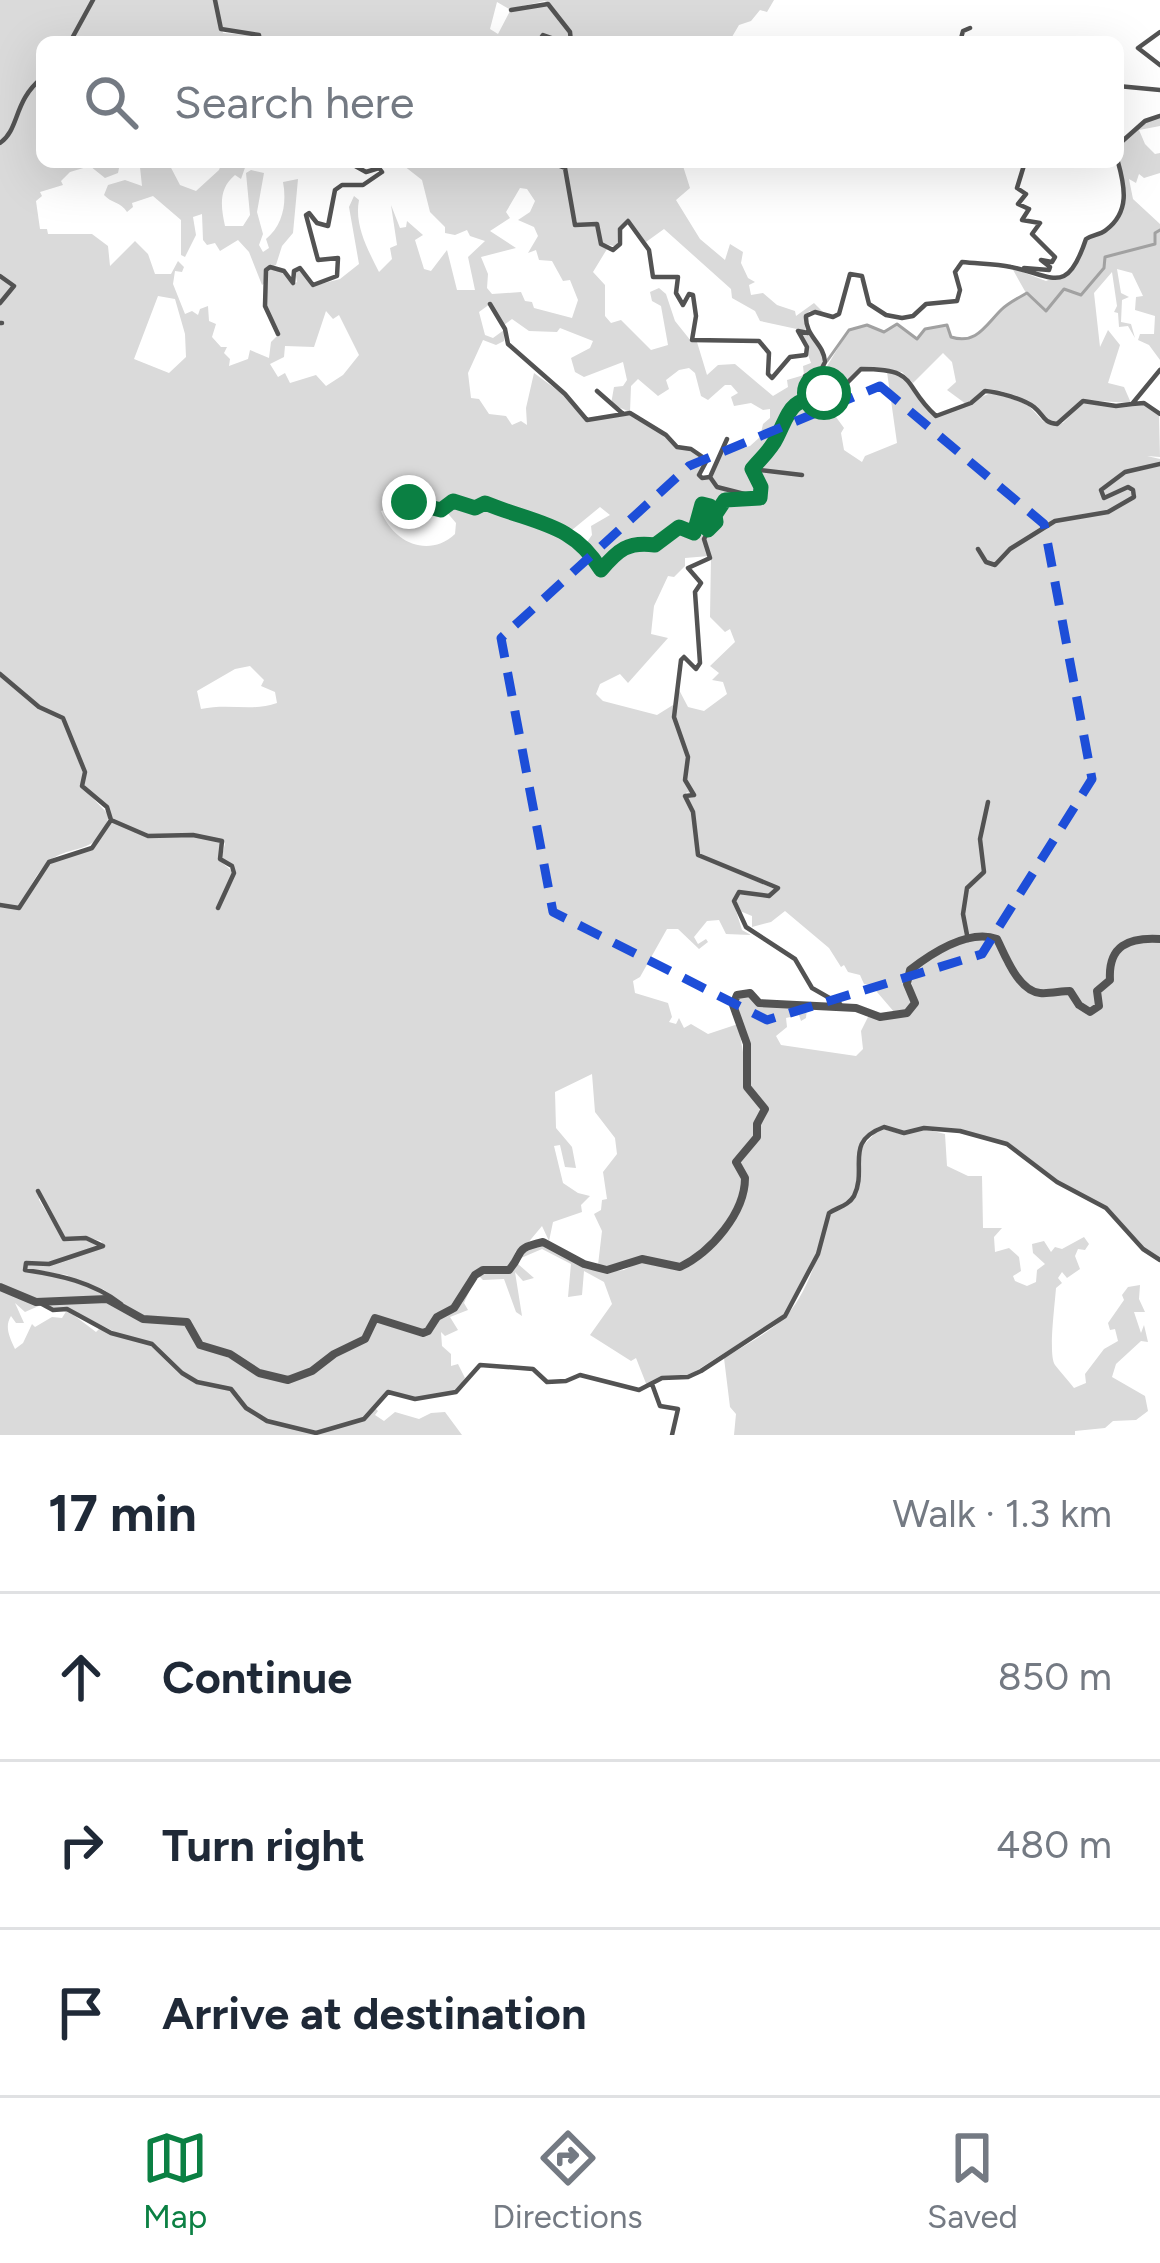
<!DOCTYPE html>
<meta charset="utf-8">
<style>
body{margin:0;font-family:Figtree,sans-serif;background:#f6f6f7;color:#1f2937}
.stop{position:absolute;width:36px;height:36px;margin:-27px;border:9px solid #0b8043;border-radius:50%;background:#fff}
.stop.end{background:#0b8043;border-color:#fff;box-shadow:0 3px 12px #0008}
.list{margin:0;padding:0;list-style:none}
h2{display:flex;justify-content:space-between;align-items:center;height:156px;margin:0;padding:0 48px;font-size:51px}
h2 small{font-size:39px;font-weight:400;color:#747a83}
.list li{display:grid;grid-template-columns:78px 1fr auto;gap:36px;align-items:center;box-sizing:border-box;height:168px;padding:0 48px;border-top:3px solid #e0e1e3}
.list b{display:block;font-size:45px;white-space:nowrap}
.list em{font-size:39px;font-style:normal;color:#747a83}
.icon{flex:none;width:66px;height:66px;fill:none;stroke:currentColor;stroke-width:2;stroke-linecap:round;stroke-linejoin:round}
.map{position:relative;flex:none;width:1160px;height:1435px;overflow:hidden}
.search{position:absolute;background:#fff;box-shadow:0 12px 48px #0002;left:36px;right:36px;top:36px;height:132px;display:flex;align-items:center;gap:30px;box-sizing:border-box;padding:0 42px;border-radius:18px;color:#747a83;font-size:45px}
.sheet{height:660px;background:#fff}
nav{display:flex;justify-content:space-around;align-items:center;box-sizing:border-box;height:168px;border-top:3px solid #e0e1e3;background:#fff;font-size:33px;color:#747a83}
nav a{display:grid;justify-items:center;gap:6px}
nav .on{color:#0b8043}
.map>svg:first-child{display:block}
.green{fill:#dadada;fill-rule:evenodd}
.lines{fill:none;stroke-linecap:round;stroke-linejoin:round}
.stream{stroke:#a1a1a1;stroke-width:3}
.minor{stroke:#535353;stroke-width:4.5}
.tertiary{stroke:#535353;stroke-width:8}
.route{stroke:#0b8043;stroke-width:15}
.marked{fill:none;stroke:#1d4ed8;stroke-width:9;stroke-dasharray:24 15;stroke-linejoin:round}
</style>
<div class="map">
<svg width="1160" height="1435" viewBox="0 0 1160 1435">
<rect width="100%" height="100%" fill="#fff"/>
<path class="green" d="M0,0H92L69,42H42V76C13,99 20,125 0,142Z
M94,0H214L223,33L258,36L261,38L258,42V38L221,37V42H72Z
M216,0H774L767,12L760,10L751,21L739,25L729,42H572L571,32L545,1L509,9L497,2L490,29L498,34L510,11L545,3L569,33L570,42L543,34L537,42H262L259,34L222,28Z
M40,81L42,162H168L180,185L196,191L219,170L222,162H247L241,179L235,175C218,189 221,207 225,226H243L250,215L246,173L251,170L264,173L257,212L263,234L259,245L263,252L269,248L266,239C283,225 287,203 283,182L298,179L293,233L282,246L276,265L265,269L266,282L262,285L249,252L238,240L220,251L215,243L207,245L203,240L202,214L193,217L196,235L185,257L181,255V220L153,196L132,203L133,207L127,212C121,202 111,203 104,195L108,185L125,180L142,186L140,167L120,163L118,173L105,178L90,166L70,172L61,181L63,185L40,192L42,196L36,201L40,229H47L48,234H92L108,246L110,266L135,241L148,254L155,274H171L178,261L184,267L182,272L175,271L173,284L185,314L192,311L198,315L200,309L208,306L209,321L216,324L212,337L221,347H227L224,353L230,359L229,366L248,359L250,350L269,358L271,342L279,334L266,306L268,269L282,270L293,284L297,282L295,271L299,270L313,286L340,279L359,264L349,207L354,196L359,200C354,225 368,250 379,272L392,259L390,248L397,245L391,205L400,228L406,227L407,221L423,235L415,240L424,269L431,271L447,250L457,290H475L468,257L485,241L470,236L467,230L455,235L445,233V227L430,212L422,180L399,162H548L562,166L572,199L574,226L596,225L600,244L607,249L593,272L605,285V316L611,323L621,320L651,350L668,345L661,306L652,301L650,292L659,288L666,294L675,321L691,341L697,342L707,375L718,365L735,364L773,396L788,387L787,380L804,375L803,366L811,363L799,330C813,336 827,352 821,367L804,375L807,395L787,408L776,435L751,466H747L756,478L760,497L718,486L711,477L720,454L750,446L760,437L763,424L770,418V409L763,410L751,403L734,406L731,397L738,393L731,385H725L708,400L701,396L695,373L689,368L679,370L666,380L669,389L658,396L638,379L631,386L630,412L611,404L614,387L623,386L627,380L623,362L584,377L575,372L571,358L590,348L593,341L560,328L557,332L529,331L512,319L504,325L490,304L479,312L485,335L493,338L504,330V341L496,345L483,340L468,373L471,398L479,399L489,414L506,416L512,425L521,421L527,425L526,408L534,373L564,395L587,421L630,415L666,435L676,448L690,450L706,461L698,474L701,479L710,478L717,489L757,498H725L709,527L711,506L704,502L699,505L695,531L682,529L695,534L701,506L708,505L703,539L709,556L685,558V566L674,577L668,576L654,606L651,634L668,638L628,683L620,674L600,684L596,694L603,701L657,715L673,705L687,757L684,780L693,795L687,792L684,796L692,812L697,856L777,890L769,895L738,892L733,901L742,930L751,935L726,934L719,920L707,921L694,937L698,944L706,939L708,942L699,949L678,929H667L640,977L633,981L635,993L668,1003L672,1017L669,1022L676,1024L679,1018L684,1028L691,1024L708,1034L738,1024L745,1045V1088L763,1107L755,1124V1137L734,1162L743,1178C743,1204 706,1257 681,1265C669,1268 654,1260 642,1257L619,1267L598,1265L602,1231L594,1214L601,1210L602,1200L607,1199L603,1172L617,1154L615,1138L595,1112L592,1074L555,1092L556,1128L572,1147L576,1168L565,1167L560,1145L554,1146L563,1183L578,1193L590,1196L581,1205L582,1212L553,1222L549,1241L542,1226L527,1244L516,1251L508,1268H483L473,1274L452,1307L435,1316L422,1332L374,1316L364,1338L333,1353L311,1370L288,1378L260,1371L231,1353L202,1343L188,1321L142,1317L103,1289L78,1284L67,1275L26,1269L27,1265H49L104,1247L101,1241L84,1237L65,1238L39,1191V1200L64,1240L86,1239L101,1246L49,1262H26L24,1271C54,1275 90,1282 114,1300L94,1296L36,1300L0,1285V907L20,909L49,863L93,849L112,821L148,837L193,836L223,843L219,860L233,872L218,909L235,872L232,865L221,859L225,844L223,840L194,834L148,835L112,819L108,807L83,785L86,772L64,718L40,706L0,672V277L4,278L0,275V145C21,130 18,98 40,81ZM520,188L527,189L535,201L530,212L518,220L534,227L538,236L528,253L536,250L539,260L552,261L563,281L570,280L578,300L572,318L534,308L532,302L525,301L521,292L492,294L487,288L488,274L481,257L516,248L490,231L510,218L506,212ZM158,296L175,299L185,334L186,357L169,373L134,359ZM326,311L333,319L339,315L359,355L343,375L326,386L316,375L290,383L285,373L278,377L270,364L284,357L285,346L314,347ZM416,500L441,509L452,500L475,507L485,502L572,535V530L600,507L610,515L591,526L592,535L585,545L597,559L599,569L631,542L651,544L662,540L655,547L632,544L598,571C590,535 544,525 511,515C503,512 491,504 483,505C469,506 471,509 455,502L445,510L456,523L455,534C428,559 393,542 381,511ZM250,666L264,680L261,686L275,692L277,703C253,712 229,703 201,709L197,691L235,669Z
M1160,117V126L1139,130L1145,144L1155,154L1160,153V173L1144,178L1139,174L1136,183L1129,179L1133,199L1160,224V360L1149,345L1138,340L1140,334H1154L1155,316L1135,310L1136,297L1143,296L1132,273L1117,269L1121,293L1129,297L1122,300L1121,322L1131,324L1135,338L1128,326L1119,327L1118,313L1114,312L1117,306L1112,272L1094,293L1100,347L1108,330L1120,345L1108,383L1124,387L1131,403L1083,400L1057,423L1048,422C1037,409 1001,383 983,391C977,394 972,400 966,404L947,390L956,382L952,362L943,353L913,383L902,372L861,368L845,384L810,394L849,330L867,325L884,332L897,324L917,338L925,329L947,325L951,337C976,345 985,326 1001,311C1008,304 1018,299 1026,293L1012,268L1046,281L1073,271L1087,240C1143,215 1118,193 1118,147L1145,122Z
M550,162H686L683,166L690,188L676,200L700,239L725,260L730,244L743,252L741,263L748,278L755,282L749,285L751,295L763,293L777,305L795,311L796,316L814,303L824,313L809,311L804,322L806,331L760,321L755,311L732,298L731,289L664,229L646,242L627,219L618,228L617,247L602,243L597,223L578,225C572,209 570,186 567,168Z
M887,372L906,377L935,417L993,392L1028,405L1043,421L1052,425L1063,423L1083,402L1116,407L1144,404L1159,415L1160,457L1147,456L1160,459V463L1125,471L1100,490L1104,499L1128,488L1133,496L1108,511L1055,520L1015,545L994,564L986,563L995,566L1011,550L1056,522L1108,513L1134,498L1136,494L1128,486L1104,496L1102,491L1126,473L1160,466V936C1127,934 1107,946 1107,980L1098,987L1095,1008L1085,1009L1074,991C1059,991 1039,995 1027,985C1008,967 1003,919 968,937L962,914L966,938L908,969L914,1003L906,1011L895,1013L871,985L864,984L860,975L848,972L844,965L841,967L829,948L785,911L771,922L752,927V916L740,911L736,901L739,894L769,897L779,888L699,855L694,812L686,795H695L686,779L689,757L675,716L677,686L688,707L704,711L727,694L723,682L712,680L719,673L710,666L735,642L730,629L725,632L710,617L711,556L705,540L717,523L716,515L726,500L753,502L762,497L753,471H783L753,469C776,444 784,400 820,395L844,428L841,433L844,450L862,462L865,456L897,443Z
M0,675L39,708L62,719L83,773L81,786L109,815C98,860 68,841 45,865C34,877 27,894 18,907L0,904Z
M978,937L996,941L1004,963L1027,990L1070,993L1087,1015L1093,1013L1098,994L1109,985C1112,952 1126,939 1160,940V1259L1144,1249L1107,1207L1058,1181L1008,1143L960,1130L924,1127L904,1132L884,1125C842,1141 867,1167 853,1195C848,1205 836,1207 828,1212L817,1254L784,1315L688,1376L662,1377L647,1386L636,1358L631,1361L590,1335L612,1304L604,1282L584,1271L582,1295L568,1297L571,1264L542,1249L521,1258L518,1264L534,1278L523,1281L515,1272L522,1316L516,1312L504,1279L483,1280L478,1275L510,1271L519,1253L542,1244L607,1272L624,1270L642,1261L680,1269L726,1229L746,1192L738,1162L754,1144L766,1110L749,1086L735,1007L738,996L749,995L758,1003L807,1008L806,1018L801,1021L799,1015L786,1018L787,1027L776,1036L781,1045L856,1056L863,1049L861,1031L869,1015L914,1010L911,971L948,949Z
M880,1128L900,1134L924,1129L945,1134L947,1166L968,1176H982L983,1228H1002L994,1237L995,1252L1009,1248L1019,1257L1021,1271L1013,1276L1015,1281L1027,1286L1036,1282L1037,1270L1045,1264L1033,1253L1032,1244L1044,1241L1051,1252L1055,1247L1062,1249L1084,1237L1089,1244L1085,1250L1078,1249L1075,1256L1080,1269L1067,1278L1062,1272L1058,1278L1062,1283L1056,1288C1055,1304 1048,1355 1055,1365C1061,1373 1068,1380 1074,1388L1086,1383L1085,1374L1104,1349L1118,1341L1115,1329L1110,1330L1108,1323L1124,1300L1122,1295L1128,1287L1140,1285L1139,1299L1145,1312H1134L1141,1333L1144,1325L1148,1342L1141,1341L1116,1364L1112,1377L1145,1396L1148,1411L1136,1420L1113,1421L1105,1428L1075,1431V1435H734L736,1414L730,1407L724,1358C744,1346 765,1335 782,1320C807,1298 822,1245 830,1214L855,1196L860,1149Z
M476,1277L464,1303L468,1310L450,1317L458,1330L445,1336L441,1332L442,1346L451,1354V1366L458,1364L465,1378L456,1391L415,1398L392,1391L363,1418L324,1429L363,1421L375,1408L378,1411L375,1415L384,1421L395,1412L419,1419L431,1413L445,1412L462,1435H0V1289L41,1305L25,1312L15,1303L24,1323H16L11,1316C4,1327 10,1338 15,1349L23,1343L32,1324L35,1327L52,1317L62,1318L67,1310L96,1332L99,1329L147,1343L188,1378L231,1390L245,1409L266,1422L247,1408L232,1388L197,1380L175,1366L157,1346L119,1334L67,1308L53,1309L42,1303L107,1301L128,1314L186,1324L199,1346L288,1382L366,1341L376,1320L422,1335L438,1319L455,1310Z"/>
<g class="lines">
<path class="stream" d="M827,361L849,330L867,325L884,332L897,324L917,339L925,329L947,325L951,337C976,345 985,326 1001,310C1008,303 1018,298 1027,293L1046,311L1064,289L1081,295L1104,268L1105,257L1155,244V233L1160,230
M810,393L823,369"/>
<path class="minor" d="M215,0L221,29L259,35L260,42
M511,10L548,4L570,32L571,42
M1160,32L1138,48L1160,65
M70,42L93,0
M538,42L543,35L563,42
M960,42L963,31L970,28
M1118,86L1160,90
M0,143C20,129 13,101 42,78
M1118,145L1145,121L1160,116
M549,162L565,168L575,225L597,224L601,244L613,250L620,244V229L628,221L649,250L653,277H678L676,293L683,305L689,294L693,295L696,316L692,340L759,341L769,353L768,374L772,378L790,357L806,355L807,347L798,331L808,333
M1118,162C1125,187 1130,212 1106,230C1100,235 1092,235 1086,239C1067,296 1054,276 1011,267C995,263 978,264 962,262L955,272L960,290L957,301L926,304L913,316L902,318L886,315L869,304L862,276L850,274L839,314L833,317L815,312L806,316C805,337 824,343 825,362L822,368L805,376V388L814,396L845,385L861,369C920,369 901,384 936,416L971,403L985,391C999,392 1023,399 1034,407C1045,416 1042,422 1057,424L1083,401L1116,406L1132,404L1160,370
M1024,268L1049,270L1050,267L1041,260L1052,262L1055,257L1032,234L1040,223L1022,220L1029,209L1018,204L1026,194L1017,188L1025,162
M0,276L14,286L0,303
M490,304L505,329L508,344L565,394L587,420L630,413L666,435L677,447L691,449L707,460L699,475L702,478L710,477
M0,323H2
M278,334L265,306L266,270L270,267L284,271L293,283L294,271L300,268L313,285L337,276L338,258L318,260L306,215L309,213L317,223L328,226L335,190L342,185H363L382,172L379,168L366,172L348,162
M597,391L622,413
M809,395L788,409L777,436L751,469L761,497L753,501L725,499L704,539L710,558L688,568L701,583L695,592L700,663L696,669L684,657L681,660L674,717L688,757L685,780L694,795L685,796L693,812L698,855L778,888L769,896L739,892L734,901L746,927L795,959L812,988L840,1004
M1132,404L1144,403L1160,414
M727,439L710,477L717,487L760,498
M751,469L802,475
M405,504L416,501L441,510L453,501C459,503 464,507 471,507C477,508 483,504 489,505C521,511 593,536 598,570L631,543L655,545L679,527L694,533L700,505L704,503L710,506L708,530
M978,549L986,562L995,565L1010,549L1055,521L1108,512L1134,497L1133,490L1128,487L1104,498L1101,490L1125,472L1160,464
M0,674L39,707L63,718L85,772L82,786L107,807L111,820L92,848L49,862L19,908L0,905
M111,820L148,836L193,835L222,841L220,859L232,866L234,873L218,908
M968,940L963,914L967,888L984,872L980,839L988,802
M38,1191L64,1239L86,1238L103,1246L49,1264L26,1263L25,1270C59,1275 93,1282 121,1304
M42,1304L53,1310L67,1309L111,1333L152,1344L182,1373L197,1382L231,1389L246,1408L267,1421L316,1433L364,1419L388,1392L415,1399L456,1392L480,1365L533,1369L547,1382L566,1381L580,1375L639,1390L662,1378L688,1377L701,1371L785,1316L818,1254L829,1213C838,1207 848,1206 854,1196C868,1168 843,1142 884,1127L904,1133L924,1128L960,1131L1007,1144L1057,1182L1106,1208L1143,1249L1160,1260
M652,1384L660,1406L678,1409L672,1435"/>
<path class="tertiary" d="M0,1287L36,1302L107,1299L143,1319L187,1322L200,1345L230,1354L259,1373L288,1380L312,1371L334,1354L365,1339L375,1318L423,1333L428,1331L437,1317L454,1308L475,1275L483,1270H509C525,1252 512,1249 543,1242L584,1264L607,1270L642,1259L680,1267C711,1252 745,1213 745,1178L736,1162L757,1137V1124L765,1109L747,1087V1044L733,1005L737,995L750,993L759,1003L856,1008L880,1017L907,1013L915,1003L907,984L910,970C932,953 969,929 997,939C1005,955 1018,991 1040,993C1049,994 1061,991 1070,991L1079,1005L1090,1012L1099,1006L1097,991L1110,980C1108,946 1128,937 1160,939"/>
</g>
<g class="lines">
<path class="route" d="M409,502L441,510L453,501L475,508L485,503C536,524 573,523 601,570C618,550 628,541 655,545L679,527L694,533L702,504L710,506L708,530L716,522L715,515L725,500L760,498L761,487L752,469C760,459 771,450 777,437C792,406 789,403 824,393"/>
</g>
<path class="marked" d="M880,386L1044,524L1092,779L982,954L767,1020L553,912L501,638L689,466Z"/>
</svg>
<div class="stop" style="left:824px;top:393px"></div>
<div class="stop end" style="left:409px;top:502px"></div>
<div class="search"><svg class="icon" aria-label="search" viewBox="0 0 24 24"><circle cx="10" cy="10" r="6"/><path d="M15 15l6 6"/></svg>Search here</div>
</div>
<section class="sheet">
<h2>17 min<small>Walk · 1.3 km</small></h2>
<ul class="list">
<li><svg class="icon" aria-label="ahead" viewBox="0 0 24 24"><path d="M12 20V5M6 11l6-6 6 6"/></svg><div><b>Continue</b></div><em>850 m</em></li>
<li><svg class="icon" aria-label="right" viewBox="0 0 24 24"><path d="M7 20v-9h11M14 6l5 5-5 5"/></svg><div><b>Turn right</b></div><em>480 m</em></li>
<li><svg class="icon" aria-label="arrive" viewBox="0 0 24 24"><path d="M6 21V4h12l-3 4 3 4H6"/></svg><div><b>Arrive at destination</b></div></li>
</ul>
</section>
<nav>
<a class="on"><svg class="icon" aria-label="map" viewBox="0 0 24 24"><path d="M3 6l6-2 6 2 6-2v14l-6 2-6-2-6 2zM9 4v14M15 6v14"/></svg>Map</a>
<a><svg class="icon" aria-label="directions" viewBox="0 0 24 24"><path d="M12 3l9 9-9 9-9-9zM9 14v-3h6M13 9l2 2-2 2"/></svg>Directions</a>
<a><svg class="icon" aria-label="saved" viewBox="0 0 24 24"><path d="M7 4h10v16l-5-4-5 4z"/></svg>Saved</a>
</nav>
